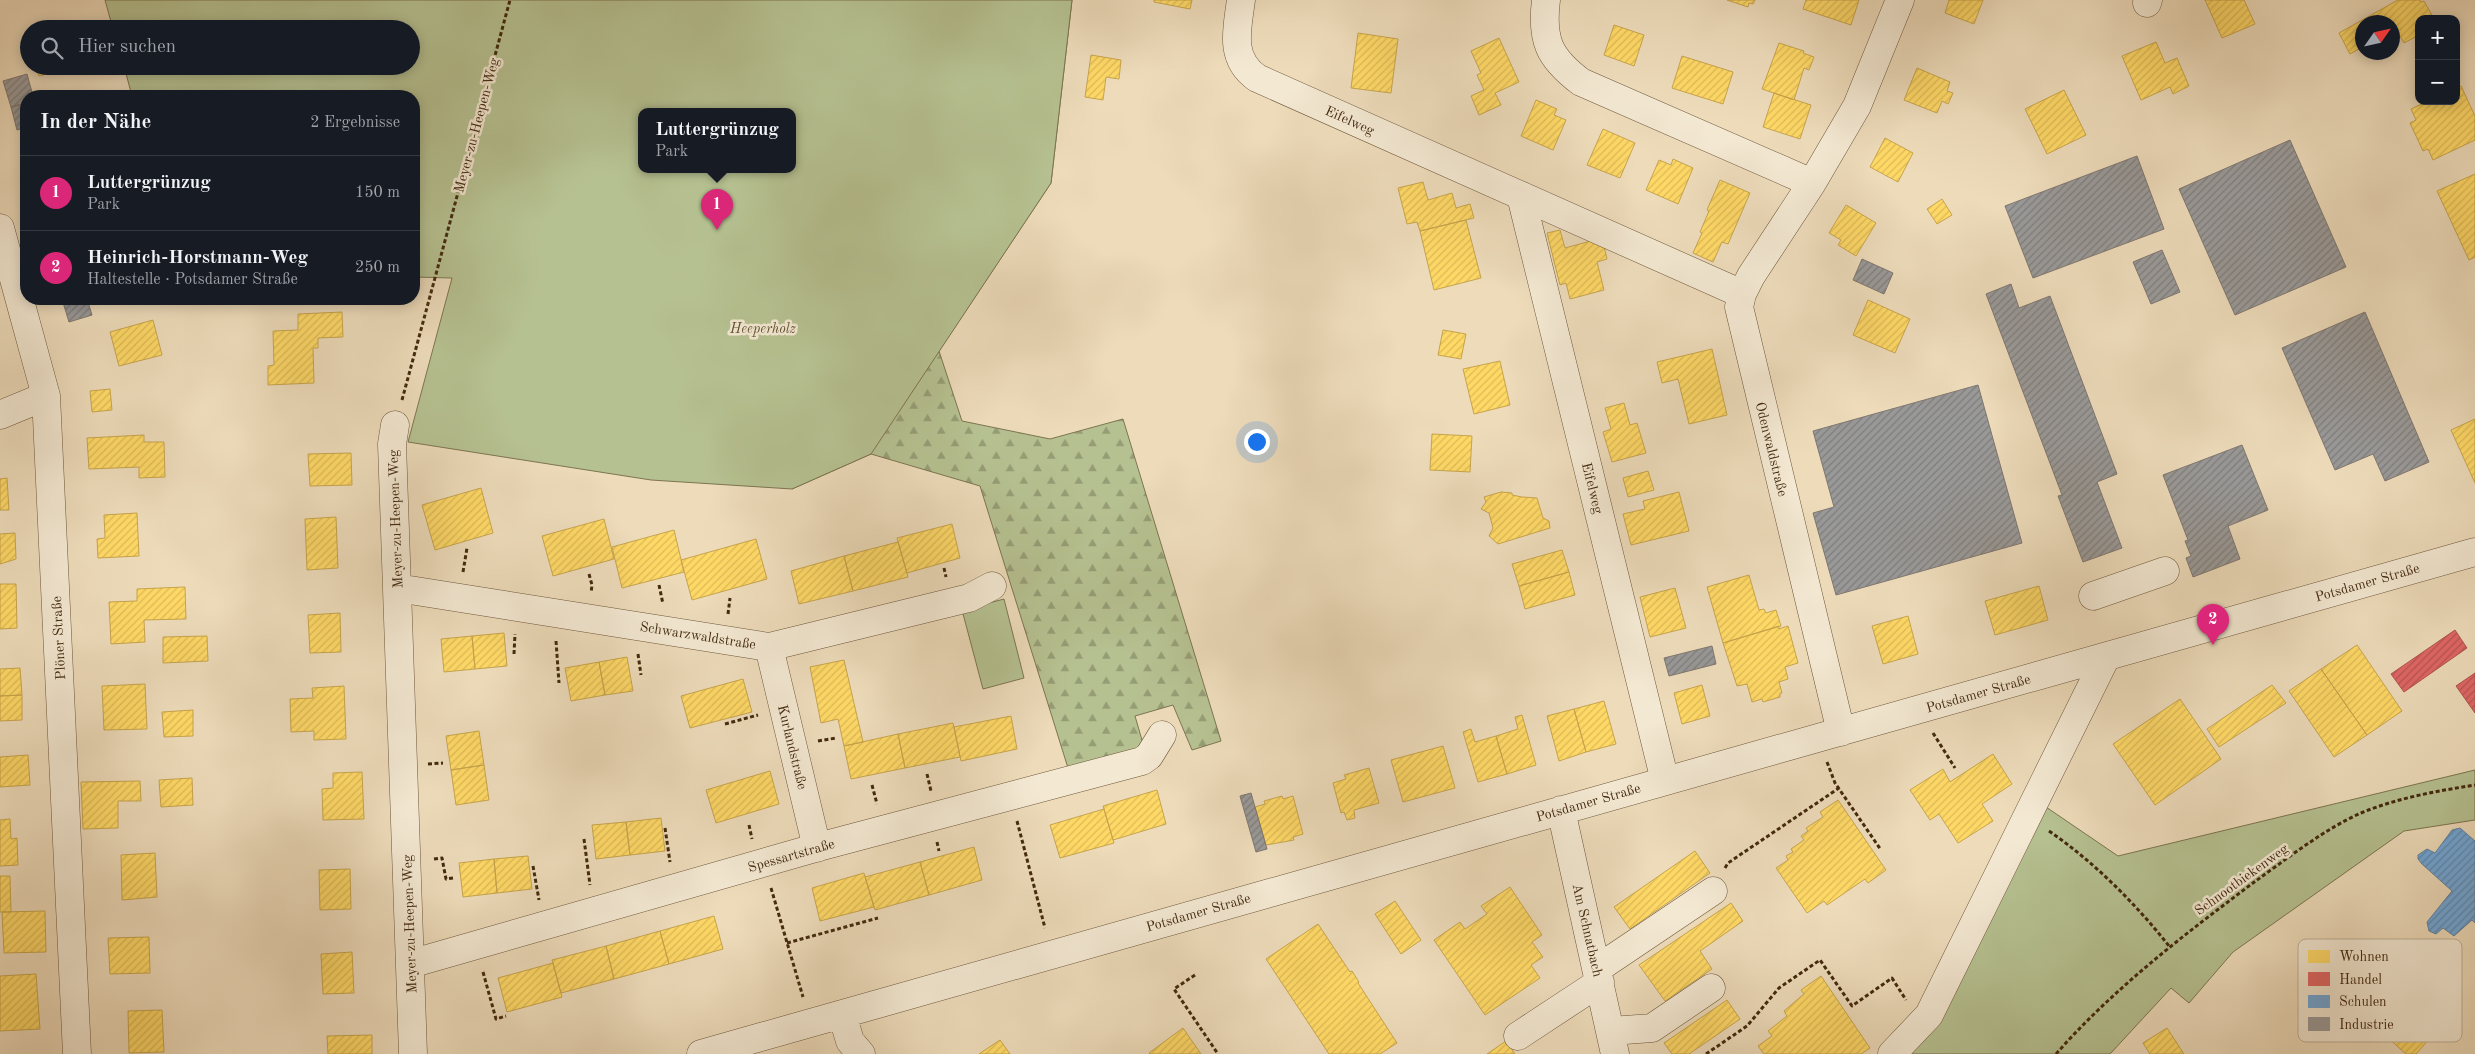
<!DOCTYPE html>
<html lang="de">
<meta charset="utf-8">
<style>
body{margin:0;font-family:"Old Standard TT",serif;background:#242831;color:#f1f3f6}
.controls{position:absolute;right:15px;top:15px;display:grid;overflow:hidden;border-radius:10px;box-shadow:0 2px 12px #0003}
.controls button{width:45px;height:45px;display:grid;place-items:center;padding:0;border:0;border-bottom:1px solid #363941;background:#171b24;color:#f1f3f6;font:25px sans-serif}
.compass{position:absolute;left:2355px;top:15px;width:45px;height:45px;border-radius:50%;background:#171b24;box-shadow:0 2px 12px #0003;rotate:56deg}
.you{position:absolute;left:1256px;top:441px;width:18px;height:18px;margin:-12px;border:4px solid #fff;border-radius:50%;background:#1a73e8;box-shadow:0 0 0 8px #1a73e833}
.badge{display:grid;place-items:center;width:32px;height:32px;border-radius:50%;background:#db2777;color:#fff;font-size:16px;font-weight:700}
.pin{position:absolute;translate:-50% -41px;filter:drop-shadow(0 1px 2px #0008)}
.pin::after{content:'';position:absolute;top:26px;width:18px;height:15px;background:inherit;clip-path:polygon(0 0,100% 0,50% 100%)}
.popup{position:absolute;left:638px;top:108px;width:158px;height:65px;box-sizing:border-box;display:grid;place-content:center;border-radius:10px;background:#171b24;filter:drop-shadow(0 1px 4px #0005);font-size:16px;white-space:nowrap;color:#9ea1a6}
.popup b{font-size:19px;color:#f1f3f6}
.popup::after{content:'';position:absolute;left:50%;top:100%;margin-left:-10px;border:10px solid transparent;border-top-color:#171b24}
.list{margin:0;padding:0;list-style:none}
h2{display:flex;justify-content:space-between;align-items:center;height:65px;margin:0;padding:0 20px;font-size:21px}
h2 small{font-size:16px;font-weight:400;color:#9ea1a6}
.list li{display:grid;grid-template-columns:32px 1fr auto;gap:15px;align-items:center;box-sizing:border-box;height:75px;padding:0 20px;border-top:1px solid #363941}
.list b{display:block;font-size:19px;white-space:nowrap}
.list p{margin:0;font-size:16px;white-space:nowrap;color:#9ea1a6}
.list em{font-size:16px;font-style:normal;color:#9ea1a6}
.icon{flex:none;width:28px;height:28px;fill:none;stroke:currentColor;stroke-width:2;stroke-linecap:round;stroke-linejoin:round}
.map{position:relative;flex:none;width:2475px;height:1054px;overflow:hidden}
.search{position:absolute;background:#171b24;box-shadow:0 2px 12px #0003;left:20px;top:20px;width:400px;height:55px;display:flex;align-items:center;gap:12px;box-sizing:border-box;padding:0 18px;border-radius:28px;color:#9ea1a6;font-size:19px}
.panel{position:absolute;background:#171b24;box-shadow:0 2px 12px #0003;left:20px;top:90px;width:400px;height:215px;border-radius:20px}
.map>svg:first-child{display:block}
.forest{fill:url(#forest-firs);stroke:#7c7550;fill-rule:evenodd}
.green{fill:#b6c191;stroke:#7c7550;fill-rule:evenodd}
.homes{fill:url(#homes-hatch);stroke:#c7a44c}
.shops{fill:url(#shops-hatch);stroke:#b1544c}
.schools{fill:url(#schools-hatch);stroke:#62829e}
.industry{fill:url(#industry-hatch);stroke:#7f7770}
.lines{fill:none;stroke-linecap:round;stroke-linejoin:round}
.minor-casing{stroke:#6e563a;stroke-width:29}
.path{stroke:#43290f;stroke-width:3;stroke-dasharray:4 2.5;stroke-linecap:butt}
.minor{stroke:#f3e8d2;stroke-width:28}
.labels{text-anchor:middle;stroke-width:5;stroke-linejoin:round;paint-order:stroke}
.street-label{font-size:14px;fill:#43290f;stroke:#f3e8d2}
.park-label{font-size:14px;font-style:italic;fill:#604f30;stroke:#f3e8d2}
.key{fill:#f3e8d2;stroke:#beaf98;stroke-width:1}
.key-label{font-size:14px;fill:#43290f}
</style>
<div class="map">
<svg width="2475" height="1054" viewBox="0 0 2475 1054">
<defs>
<pattern id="forest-firs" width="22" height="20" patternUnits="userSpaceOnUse" patternTransform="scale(1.25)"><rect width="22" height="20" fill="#b6c191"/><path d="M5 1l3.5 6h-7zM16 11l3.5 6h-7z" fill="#969d75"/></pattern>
<pattern id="homes-hatch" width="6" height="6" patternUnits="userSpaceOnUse" patternTransform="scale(1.25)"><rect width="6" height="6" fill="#ffd966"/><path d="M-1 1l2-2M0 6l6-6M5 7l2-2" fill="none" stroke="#dcba57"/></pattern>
<pattern id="shops-hatch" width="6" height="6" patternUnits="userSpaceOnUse" patternTransform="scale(1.25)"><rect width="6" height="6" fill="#e06666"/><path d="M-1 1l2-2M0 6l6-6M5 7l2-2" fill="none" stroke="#b75452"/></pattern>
<pattern id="schools-hatch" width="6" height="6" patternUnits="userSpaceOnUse" patternTransform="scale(1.25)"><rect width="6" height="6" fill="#6fa8dc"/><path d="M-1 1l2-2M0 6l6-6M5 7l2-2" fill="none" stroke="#5d89b1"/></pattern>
<pattern id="industry-hatch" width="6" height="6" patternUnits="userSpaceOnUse" patternTransform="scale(1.25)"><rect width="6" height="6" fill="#999"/><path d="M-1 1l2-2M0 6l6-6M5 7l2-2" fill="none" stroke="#7e7d7b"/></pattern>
</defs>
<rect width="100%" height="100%" fill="#eddbba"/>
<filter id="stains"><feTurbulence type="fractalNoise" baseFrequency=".004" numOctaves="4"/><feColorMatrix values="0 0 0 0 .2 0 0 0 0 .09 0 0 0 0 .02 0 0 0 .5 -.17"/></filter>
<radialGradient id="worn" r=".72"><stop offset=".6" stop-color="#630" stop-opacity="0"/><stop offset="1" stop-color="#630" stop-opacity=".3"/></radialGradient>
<path class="forest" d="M526,0H1072L1051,183L939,351L962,421L1050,439L1123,419L1221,741L1192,750L1173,705L1135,716L1144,747L1068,768L980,486L871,454L792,489ZM642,111H792V169H642Z"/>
<path class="green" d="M105,0H1072L1051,183L871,454L792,489L651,480L408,442L452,278L414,277V96H132L124,66H411V29H113ZM642,111H792V169H642Z
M1004,599L1024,678L983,689L962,610Z
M2475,770V820L2404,831L2233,952L2189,1003L2171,988L2110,1054H1906L2046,807L2118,856Z"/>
<path class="homes" d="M1154,0H1192L1190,9L1154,2Z
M1727,0H1755L1753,4L1749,3L1748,7Z
M1806,0H1859L1851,25L1803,9Z
M1949,0H1983L1974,24L1945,13Z
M2205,0H2244L2255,24L2222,38Z
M2398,0H2420L2421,2L2424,1L2434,19H2419V35L2404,43L2396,29L2392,31V22H2362V47L2350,54L2339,33Z
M1614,25L1644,35L1634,66L1604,55Z
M1358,33L1398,39L1391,93L1351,88Z
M1499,38L1519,82L1495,93L1501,105L1479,115L1471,96L1484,90L1477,75L1481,73L1471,51Z
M2156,42L2165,63L2177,58L2189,86L2173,94L2170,87L2141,100L2122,56Z
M1779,43L1804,51L1803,53L1814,57L1809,70L1804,68L1794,100L1762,89Z
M1091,55L1121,60L1119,79L1106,77L1103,100L1085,97Z
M1682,56L1733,72L1723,104L1672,88Z
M36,66H76L39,76Z
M1917,68L1950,82L1947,91L1953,93L1948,104L1942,101L1937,113L1904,100Z
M2461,86L2475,116V140L2433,160L2428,149L2423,151L2410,123L2416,120L2411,109L2428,101H2456V88Z
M2064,90L2086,135L2047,154L2025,109Z
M1774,93L1811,105L1800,139L1763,127Z
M1536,100L1557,109L1554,115L1566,120L1553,150L1521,136Z
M1603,129L1635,143L1620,178L1587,165Z
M1885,138L1913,153L1898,182L1870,167Z
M1673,159L1693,168L1678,204L1646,190L1659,160L1671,165Z
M2475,174V257L2469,260L2437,191Z
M1720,180L1750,193L1728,244L1722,242L1713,262L1693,253L1702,233L1700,232L1709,211L1707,210Z
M1423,182L1428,200L1452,193L1456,208L1470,204L1474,218L1420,231L1417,222L1407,224L1398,188Z
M1942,199L1952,215L1937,224L1927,209Z
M1846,205L1876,223L1856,256L1838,245L1841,240L1829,233Z
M1466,220L1481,278L1434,290L1420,231Z
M1560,230L1565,248L1602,238L1607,259L1597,262L1604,290L1570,299L1566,283L1560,285L1547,233Z
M1868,300L1910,319L1895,353L1853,335Z
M342,312L343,337L318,338V348H313L314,383L268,385V366L274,365L273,331L298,330V314Z
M153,320L162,355L119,366L110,332Z
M1443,330L1466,334L1461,359L1438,355Z
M1712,349L1727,415L1689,424L1678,379L1662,383L1657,362Z
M1500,361L1510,405L1474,414L1463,369Z
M110,389L112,410L92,412L90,391Z
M1624,403L1630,425L1637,423L1646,453L1612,462L1603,432L1611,429L1605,408Z
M2475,419V483L2451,430Z
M1432,434L1472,436L1470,472L1430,470Z
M144,435V442H164L165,477L139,478V467L89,469L87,438Z
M351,453L352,485L310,486L308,454Z
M1648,471L1654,490L1628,497L1623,478Z
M7,478L9,510H0V479Z
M481,488L493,533L435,550L422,505Z
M1501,492L1512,493V495L1522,497L1537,498L1543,518L1549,521L1550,528L1498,544L1489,536L1493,528L1489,513L1481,509L1486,502L1484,497Z
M1679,492L1689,531L1631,545L1623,514L1645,509L1643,501Z
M137,513L139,556L98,558L97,539L105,538L104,515Z
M336,517L338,568L307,570L305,519Z
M604,519L614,559L553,576L542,536Z
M952,524L960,558L907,573L897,538Z
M674,530L684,572L622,588L612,547Z
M15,533L16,559L0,564V534Z
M756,539L767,579L692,600L681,560Z
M898,542L908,577L853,591L844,556Z
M1562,550L1569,572L1519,586L1512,564Z
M844,556L853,591L799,604L791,571Z
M1569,572L1575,595L1525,609L1519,586Z
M1749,575L1759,610L1764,609L1766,613L1776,610L1781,626L1723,643L1707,587Z
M0,584H16L17,628L0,629Z
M2039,586L2048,620L1995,635L1985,601Z
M185,587L186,619L144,620L145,642L111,644L109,602L137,601V589Z
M1675,588L1686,628L1650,637L1640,597Z
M340,613L341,652L310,653L308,615Z
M1908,616L1918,654L1883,664L1872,626Z
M1779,626V629L1788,626L1798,663L1785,667L1788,679L1779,682L1782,693H1780V697L1763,702L1762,699L1752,702L1747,684L1737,686L1723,643Z
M504,633L507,666L475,669L472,636Z
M207,636L208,661L163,663V637Z
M472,636L475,669L444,672L441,639Z
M2357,645L2402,711L2367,735L2321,669Z
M627,657L633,691L605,695L599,662Z
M844,660L863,742L844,746L838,719L821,723L810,667Z
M599,662L605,695L571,701L565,668Z
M20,668L22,695L0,696V669Z
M2321,669L2367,735L2334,757L2289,691Z
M743,679L752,712L690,728L681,696Z
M145,684L147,729L104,730L102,686Z
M1702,685L1710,716L1682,724L1674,693Z
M2272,685L2286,703L2219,747L2207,729Z
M344,686L346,739L314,740V731L291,732L290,699L313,698L312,688Z
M22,695V720L0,721V696Z
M2180,699L2221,759L2155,805L2113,744Z
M1604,701L1616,744L1586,752L1574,709Z
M1574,709L1586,752L1559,761L1547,716Z
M193,710V736L164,737L162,712Z
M1522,715L1536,765L1507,774L1496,736L1518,729L1515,717Z
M1011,716L1017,749L961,761L954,727Z
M953,723L960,757L905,768L898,734Z
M1471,729L1475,742L1496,736L1507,774L1478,782L1463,732Z
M479,731L484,765L451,770L446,736Z
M898,734L905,768L851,779L844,746Z
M1443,746L1455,788L1403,802L1391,760Z
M1993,754L2012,784L1982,804L1993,821L1958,843L1939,814L1930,820L1910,790L1943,769L1950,782Z
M28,755L30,785L0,787V757Z
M484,765L489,800L456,805L451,770Z
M1369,768L1379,803L1354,810L1355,818L1347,820L1344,812L1341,813L1333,783L1346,779L1344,775Z
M770,771L779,804L716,823L706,790Z
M362,772L364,819L323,820L322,789L333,788V773Z
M192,778L193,805L161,807L159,780Z
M140,781L141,801H118V828L83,829L81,782Z
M1157,790L1166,824L1113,840L1103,806Z
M1282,796L1283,799L1293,796L1303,834L1293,837L1294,840L1266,845L1255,807L1265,804L1264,801Z
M1838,800L1886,870L1868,883L1865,879L1827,905L1824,901L1807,913L1776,868L1788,860L1786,856L1793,852L1791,849L1804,840L1801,836L1808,831L1806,828L1823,817L1820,812Z
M1104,809L1114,843L1060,858L1050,825Z
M661,818L665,851L630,855L626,822Z
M10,819L11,839L17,838L18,865L0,866V820Z
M626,822L630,855L596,859L592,825Z
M974,847L982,880L929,895L920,862Z
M1695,851L1710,873L1630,929L1614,907Z
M155,853L157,897L122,900L121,855Z
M528,856L532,889L497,893L494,859Z
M494,859L497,893L463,897L459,863Z
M920,862L929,895L875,910L865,877Z
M350,869L351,909L320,910L319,870Z
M864,873L874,907L820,921L812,888Z
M0,876H10L11,912H0Z
M1510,887L1542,935L1532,942L1543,957L1531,965L1540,978L1485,1015L1434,940L1460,922L1465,929L1487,914L1481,906Z
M1395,901L1421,940L1401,954L1375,914Z
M1731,903L1743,921L1700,951L1712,969L1665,1001L1639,965Z
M45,911L46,952L4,953L2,912Z
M714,916L723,949L669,964L660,931Z
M1318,924L1350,972L1352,971L1359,982L1358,983L1397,1043L1380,1054H1329L1266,959Z
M660,931L669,964L614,979L606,946Z
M149,937L150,973L110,974L108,938Z
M606,946L614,979L561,993L552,960Z
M352,952L354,993L323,994L321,954Z
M553,963L562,997L507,1012L498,978Z
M36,974L40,1029L0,1031V976Z
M1821,976L1870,1048L1861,1054H1764L1758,1046L1772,1036L1768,1031L1787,1016L1784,1011L1804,994L1801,990Z
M2416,983L2451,1014L2416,1054H2406L2377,1028Z
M1727,1000L1740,1019L1689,1054H1672L1664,1043Z
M162,1010L164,1052L129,1053L128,1011Z
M1183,1028L1201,1054H1150L1149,1053Z
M2167,1028L2184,1054H2150L2143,1043Z
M372,1035V1054H328L327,1036Z
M1000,1040L1010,1054H979Z
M1506,1041L1515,1054H1487Z"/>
<path class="shops" d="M2455,630L2467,648L2404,692L2391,674Z
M2475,673V713L2456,686Z"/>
<path class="schools" d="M2460,828L2475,841V923L2472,920L2454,936L2443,928L2436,934L2429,931L2427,922L2452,891L2422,864L2418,859V855L2427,849L2435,853L2452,830Z"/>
<path class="industry" d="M27,74L33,96H26V103L11,107L3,81Z
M26,103V127L17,130L11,107Z
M2290,140L2346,267L2235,315L2179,189Z
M2137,156L2164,229L2033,278L2005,206Z
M2162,250L2180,292L2151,304L2133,262Z
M1862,259L1893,273L1884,294L1853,280Z
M2011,284L2019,308L2050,296L2117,474L2097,482L2122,548L2083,562L2058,496L2062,495L1986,294Z
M62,299H87L92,315L69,322Z
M2365,312L2429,462L2385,481L2373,454L2335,470L2282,348Z
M1978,385L2022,543L1836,595L1813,513L1834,507L1813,431Z
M2242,445L2268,510L2228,526L2240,559L2193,577L2186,558L2191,556L2185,541L2188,540L2163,475Z
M1712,646L1716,664L1669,676L1664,658Z
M1251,793L1267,849L1256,852L1240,796Z"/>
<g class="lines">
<g class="minor-casing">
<path id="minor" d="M1241,0C1237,30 1229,58 1257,78L1742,294
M1546,0C1541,40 1549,58 1581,82L1812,183
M2147,3L2148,0
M1521,196L1665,781
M0,228L46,396L77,1054
M0,415L46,396
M395,425L392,444L413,1054
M397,588L769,647L969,598L992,586
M2093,596L2165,571
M769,647L817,848
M1841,732L1739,307L1742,294L1751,276L1812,183L1857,106L1900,0
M1561,810L1615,1054
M410,964L822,846L1142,761L1149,756L1162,735
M1597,969L1713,891
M842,1014L850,1041L861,1054
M1611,1031L1652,1028L1711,988
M1518,1036L1600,982
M701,1054L2475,552
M1892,1054L1929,1015L2106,657"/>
</g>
<path class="path" d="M402,400L510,0
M944,568L946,577
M463,572L467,548
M589,574L592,585L591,593
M659,585L663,604
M728,614L730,598
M556,641L559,683
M514,654L515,634
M638,654L641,675
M725,724L758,715
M1933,733L1955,768
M818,741L836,738
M1827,762L1835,783L1881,850
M428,764L443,763
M927,774L931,791
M872,785L877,804
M1017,821L1045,928
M749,825L752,839
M665,828L670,862
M2049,831C2094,862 2135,903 2169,946
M584,839L590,885
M937,842L939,851
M434,859L442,858L446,879L453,878
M533,866L539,900
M1725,868L1728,863L1839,788
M771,888L803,997
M787,943L878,918
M483,972L496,1019L506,1016
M1195,975L1174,989L1218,1054
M1706,1054L1747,1026L1779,988L1820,960L1852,1006L1892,978L1906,1000
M2056,1054C2113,989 2185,934 2253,883C2285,860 2326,828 2361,813C2397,798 2437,791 2475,785"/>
<use href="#minor" class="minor"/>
</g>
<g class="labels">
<g class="street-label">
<text transform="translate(1350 120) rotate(24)" y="5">Eifelweg</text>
<text transform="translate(476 125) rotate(-75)" y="5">Meyer-zu-Heepen-Weg</text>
<text transform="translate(1772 449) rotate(76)" y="5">Odenwaldstraße</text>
<text transform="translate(1593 488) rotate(76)" y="5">Eifelweg</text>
<text transform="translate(395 519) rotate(-92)" y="5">Meyer-zu-Heepen-Weg</text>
<text transform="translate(2367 582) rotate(-16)" y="5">Potsdamer Straße</text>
<text transform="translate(698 635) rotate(9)" y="5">Schwarzwaldstraße</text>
<text transform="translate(58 638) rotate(-93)" y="5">Plöner Straße</text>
<text transform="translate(1978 693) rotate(-16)" y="5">Potsdamer Straße</text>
<text transform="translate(793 747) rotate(76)" y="5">Kurlandstraße</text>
<text transform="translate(1588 802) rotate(-16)" y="5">Potsdamer Straße</text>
<text transform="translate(791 855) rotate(-16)" y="5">Spessartstraße</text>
<text transform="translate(2241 879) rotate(-36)" y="5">Schnootbiekenweg</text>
<text transform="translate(1198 912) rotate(-16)" y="5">Potsdamer Straße</text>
<text transform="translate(409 924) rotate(-92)" y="5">Meyer-zu-Heepen-Weg</text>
<text transform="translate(1588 930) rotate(77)" y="5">Am Schnatbach</text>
</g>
<g class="park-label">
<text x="763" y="333">Heeperholz</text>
</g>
</g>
<rect x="2298" y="939" width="164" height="103" rx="8" class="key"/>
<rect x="2308" y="950" width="22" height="13" fill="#ffd966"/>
<rect x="2308" y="972" width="22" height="14" fill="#e06666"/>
<rect x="2308" y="995" width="22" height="13" fill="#6fa8dc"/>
<rect x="2308" y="1017" width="22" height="14" fill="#999"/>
<g class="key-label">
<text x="2339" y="961">Wohnen</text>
<text x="2339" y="984">Handel</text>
<text x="2339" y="1006">Schulen</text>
<text x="2339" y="1029">Industrie</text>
</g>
<rect width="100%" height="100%" filter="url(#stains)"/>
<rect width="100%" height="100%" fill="url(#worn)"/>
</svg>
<div class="controls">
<button>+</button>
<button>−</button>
</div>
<svg class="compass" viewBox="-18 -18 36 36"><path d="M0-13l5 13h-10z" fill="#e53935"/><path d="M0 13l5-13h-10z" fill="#9ea1a6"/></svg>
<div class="you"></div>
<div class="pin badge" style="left:717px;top:230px">1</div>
<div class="popup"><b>Luttergrünzug</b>Park</div>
<div class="pin badge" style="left:2213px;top:645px">2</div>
<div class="search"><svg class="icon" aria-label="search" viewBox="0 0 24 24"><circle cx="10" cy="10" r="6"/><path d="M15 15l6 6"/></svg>Hier suchen</div>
<section class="panel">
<h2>In der Nähe<small>2 Ergebnisse</small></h2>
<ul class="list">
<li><span class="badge">1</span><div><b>Luttergrünzug</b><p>Park</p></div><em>150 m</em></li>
<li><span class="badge">2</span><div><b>Heinrich-Horstmann-Weg</b><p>Haltestelle · Potsdamer Straße</p></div><em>250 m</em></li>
</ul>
</section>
</div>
